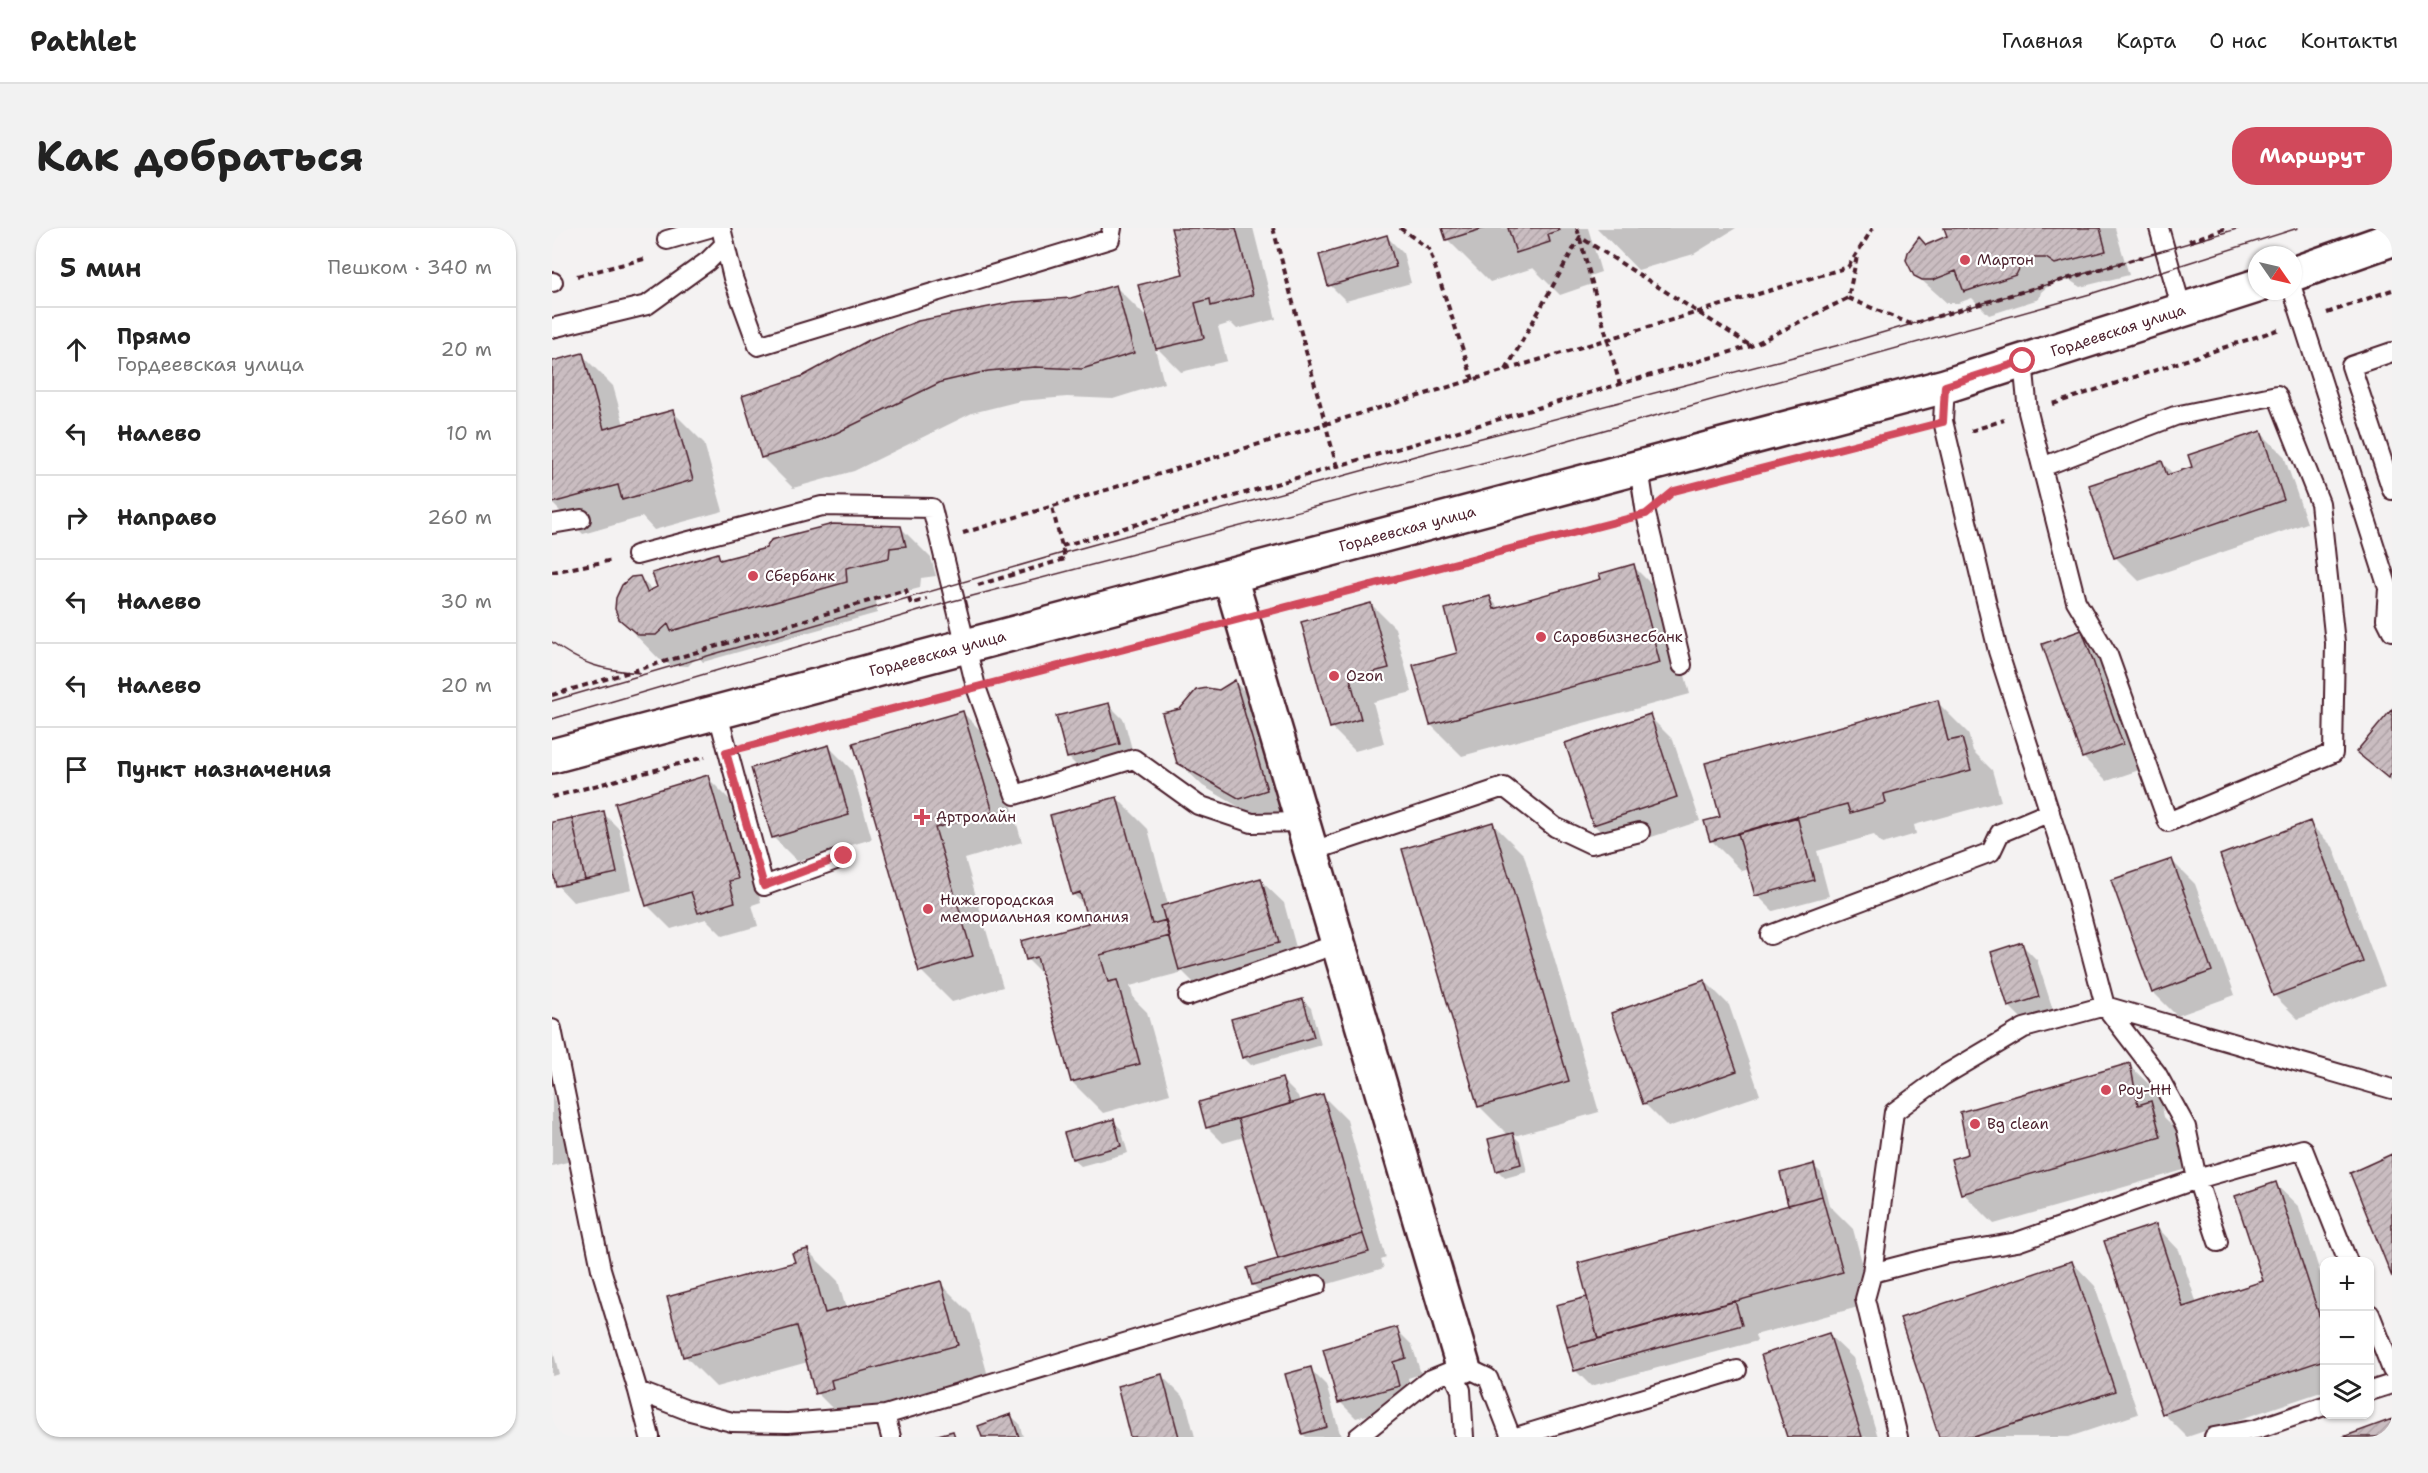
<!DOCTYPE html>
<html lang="ru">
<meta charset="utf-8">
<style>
body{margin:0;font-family:"Shantell Sans",sans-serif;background:#f2f2f2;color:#222}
.controls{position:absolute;right:18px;bottom:18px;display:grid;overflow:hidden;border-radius:12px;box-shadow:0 2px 4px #0004}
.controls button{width:54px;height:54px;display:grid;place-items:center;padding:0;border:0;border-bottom:2px solid #e0e0e0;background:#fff;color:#222;font:30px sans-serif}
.compass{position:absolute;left:1696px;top:18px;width:54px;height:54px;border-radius:50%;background:#fff;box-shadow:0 2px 4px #0004;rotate:124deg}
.stop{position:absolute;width:18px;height:18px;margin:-14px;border:4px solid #d1495b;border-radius:50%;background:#fff}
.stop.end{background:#d1495b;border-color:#fff;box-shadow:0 2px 6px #0008}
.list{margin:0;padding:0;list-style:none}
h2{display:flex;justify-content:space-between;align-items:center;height:78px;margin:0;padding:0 24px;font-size:26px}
h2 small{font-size:20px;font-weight:400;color:#767676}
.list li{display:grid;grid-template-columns:39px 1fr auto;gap:18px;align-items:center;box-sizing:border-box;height:84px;padding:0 24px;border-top:2px solid #e0e0e0}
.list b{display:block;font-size:22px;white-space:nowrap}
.list p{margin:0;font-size:20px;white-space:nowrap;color:#767676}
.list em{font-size:20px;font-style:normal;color:#767676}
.icon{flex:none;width:33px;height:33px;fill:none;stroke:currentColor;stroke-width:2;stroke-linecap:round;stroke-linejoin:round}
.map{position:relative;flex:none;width:1840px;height:1209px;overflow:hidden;border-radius:24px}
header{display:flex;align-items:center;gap:36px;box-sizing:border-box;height:84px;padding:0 30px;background:#fff;border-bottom:2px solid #e0e0e0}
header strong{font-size:28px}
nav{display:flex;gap:33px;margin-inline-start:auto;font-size:21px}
.intro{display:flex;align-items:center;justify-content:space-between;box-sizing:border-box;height:144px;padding:0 36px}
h1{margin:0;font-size:42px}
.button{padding:15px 27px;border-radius:24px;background:#d1495b;color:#fff;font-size:21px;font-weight:700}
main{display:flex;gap:36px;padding:0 36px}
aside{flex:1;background:#fff;border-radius:24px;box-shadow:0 2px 4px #0004}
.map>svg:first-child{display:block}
.shadow{fill:#0003;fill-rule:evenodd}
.building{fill:url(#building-hatch);stroke:#4a1f2b;stroke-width:1.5}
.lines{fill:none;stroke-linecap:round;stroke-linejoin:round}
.lane-casing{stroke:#4a1f2b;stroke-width:22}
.street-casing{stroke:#4a1f2b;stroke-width:38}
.path{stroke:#4a1f2b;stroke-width:4;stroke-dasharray:6 4.5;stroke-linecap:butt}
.lane{stroke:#fff;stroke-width:18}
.street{stroke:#fff;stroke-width:33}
.tram{stroke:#4a1f2b;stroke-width:1.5}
.route{stroke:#d1495b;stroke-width:8}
.poi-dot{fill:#d1495b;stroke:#fff;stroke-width:2}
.labels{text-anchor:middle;stroke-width:4.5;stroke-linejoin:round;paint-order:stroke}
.poi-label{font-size:15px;fill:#4a1f2b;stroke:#fff;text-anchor:start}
.street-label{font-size:15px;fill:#4a1f2b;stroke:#fff}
</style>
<header>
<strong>Pathlet</strong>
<nav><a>Главная</a><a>Карта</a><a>О нас</a><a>Контакты</a></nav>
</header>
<div class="intro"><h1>Как добраться</h1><a class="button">Маршрут</a></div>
<main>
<aside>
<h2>5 мин<small>Пешком · 340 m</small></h2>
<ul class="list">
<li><svg class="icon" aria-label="ahead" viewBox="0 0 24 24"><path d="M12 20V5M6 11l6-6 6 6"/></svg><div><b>Прямо</b><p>Гордеевская улица</p></div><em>20 m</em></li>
<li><svg class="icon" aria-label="left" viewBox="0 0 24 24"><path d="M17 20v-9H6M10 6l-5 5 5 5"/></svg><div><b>Налево</b></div><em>10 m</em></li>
<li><svg class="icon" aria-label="right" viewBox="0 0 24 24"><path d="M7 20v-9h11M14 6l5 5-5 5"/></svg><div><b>Направо</b></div><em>260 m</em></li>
<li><svg class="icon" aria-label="left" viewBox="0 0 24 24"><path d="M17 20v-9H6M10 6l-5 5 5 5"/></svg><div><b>Налево</b></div><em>30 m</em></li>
<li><svg class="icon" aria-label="left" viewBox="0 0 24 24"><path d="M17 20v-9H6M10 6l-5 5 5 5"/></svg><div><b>Налево</b></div><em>20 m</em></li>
<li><svg class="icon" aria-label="arrive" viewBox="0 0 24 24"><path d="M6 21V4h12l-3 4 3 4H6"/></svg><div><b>Пункт назначения</b></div></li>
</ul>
</aside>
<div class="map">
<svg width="1840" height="1209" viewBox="0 0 1840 1209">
<defs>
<pattern id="building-hatch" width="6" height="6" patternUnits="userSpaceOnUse" patternTransform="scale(1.5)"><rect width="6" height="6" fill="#cabdc1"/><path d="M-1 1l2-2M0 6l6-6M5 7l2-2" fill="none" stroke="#afa2a6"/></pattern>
</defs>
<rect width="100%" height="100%" fill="#f4f2f2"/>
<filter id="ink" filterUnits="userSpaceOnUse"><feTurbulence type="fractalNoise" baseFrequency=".0167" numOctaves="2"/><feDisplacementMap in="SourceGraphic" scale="12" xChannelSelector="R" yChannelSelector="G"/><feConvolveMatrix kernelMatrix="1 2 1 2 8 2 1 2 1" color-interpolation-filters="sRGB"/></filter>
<g filter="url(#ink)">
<path class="shadow" d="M621,0H701L724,91L685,101L679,95L666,99L675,133L629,144L602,117L612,155L561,171L515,169L468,173L420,185L302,243L241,260L210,229L519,71L564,59L597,92L633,47Z
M892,0H1036L1049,44L1037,48L1040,56L1008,67L981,40L938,54L895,11Z
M1045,0H1184L1142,26L1086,42Z
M1394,0H1563L1577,47L1528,59L1519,53H1502L1489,64L1487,71L1437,87L1420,70L1406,75H1395L1364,47L1374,18L1397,9Z
M835,9L851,25L859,55L794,73L778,57Z
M30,127L61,158L72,197L121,184L152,215L171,283L102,302L90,289L31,306L0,275V135Z
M1708,204L1732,228L1755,295L1587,353L1563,329L1610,234L1621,246L1641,240Z
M348,299L379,330L384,348L369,350L368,360L324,371L325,385L151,434L146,428L136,438L118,437L107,431L68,391L88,350L101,363L166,327L171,332Z
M1081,338L1112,369L1138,466L910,528L879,497L938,370L948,381L1050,352Z
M819,376L843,400L860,464L821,474L832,515L803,523L779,499Z
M1530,403L1554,427L1593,540L1555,553L1531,529Z
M683,454L707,478L738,586L713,594L651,558L626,534L629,482Z
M1385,474L1416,505L1421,523L1440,542L1449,573L1362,597L1364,606L1330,616L1322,607L1265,623L1277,668L1221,683L1205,667L1198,641L1190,643L1159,612L1169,590Z
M556,476L572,492L583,532L532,545L516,529Z
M1840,483V555L1806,524Z
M411,485L442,516L470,614L413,631L451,759L400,774L369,743L303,516Z
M1097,488L1121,512L1148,593L1066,620L1042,597L1015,515Z
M276,518L300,542L320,611L245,633L221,609Z
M155,549L179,573L209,674L200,677L206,698L171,708L154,691L119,701L95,677Z
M565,570L596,601L616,677L708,652L732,675L749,738L652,765L631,744L578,758L582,771L595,784L618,866L551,885L520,854L491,747L475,731L538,696L533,678L521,666Z
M51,585L67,601L80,661L21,674L5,657L0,632V596Z
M1757,595L1781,619L1833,758L1746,791L1722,767Z
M941,596L972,627L1047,884L962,908L968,914L975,944L953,950L945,942L957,908L927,878Z
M1619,632L1643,656L1683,767L1625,788L1601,764Z
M1469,716L1485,732L1502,785L1473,794L1457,778Z
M1153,753L1177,777L1208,867L1116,899L1092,875Z
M751,772L759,780L769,817L699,837L691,829Z
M1577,837L1608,867L1612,889L1629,906L1639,940L1442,996L1411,965L1418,927Z
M730,852L746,868L748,874L771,868L795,892L834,1030L829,1032L832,1040L717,1073L701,1057L728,1032L692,909L671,915L655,899Z
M0,864L19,933L0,938Z
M561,893L569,901L576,925L529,938L521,931Z
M1261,937L1269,945L1277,977L1301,1001L1321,1075L1203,1107L1205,1113L1039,1158L1023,1142L1037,1070L1239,978L1238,976ZM1067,1129L1069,1132L1032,1142V1139Z
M1723,956L1747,979L1772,1057V1163L1635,1209L1611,1185L1604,998L1627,1022L1645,1076L1713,1054Z
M255,1022L286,1053L294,1081L388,1055L419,1086L436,1148L309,1182L296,1196L265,1165L256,1134L164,1159L133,1128L244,1035Z
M1520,1034L1543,1058L1586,1186L1517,1209H1389Z
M844,1101L860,1117L869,1146L856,1150L862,1174L804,1190L788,1174Z
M1277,1107L1301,1130L1326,1209H1236Z
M0,1118L7,1146L0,1148Z
M758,1141L774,1157L789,1209H754L751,1206Z
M609,1147L633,1171L643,1209H580Z
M459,1188L467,1195L471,1209H432Z"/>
<path class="building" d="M619,0H684L701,67L659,78L658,71L643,75L652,110L604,121L586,57L631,46Z
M890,0H933L894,12Z
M956,0H1007L1008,2L996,6L998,14L964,25Z
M1392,0H1548L1554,23L1503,36L1494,30H1478L1471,33L1464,47L1412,64L1404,43L1381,52H1370L1362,48L1354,32L1356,24L1367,9L1374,17L1395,8Z
M835,7L844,39L776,58L767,27Z
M564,57L582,125L530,141L483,139L436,143L389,154L270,212L209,230L190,168L251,148L317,112L366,93L462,74L519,70Z
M31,125L52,201L121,182L141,252L70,272L66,257L0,275V133Z
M1709,203L1732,272L1562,330L1537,257L1610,233L1615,247L1640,239L1636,227Z
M281,296L349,298L354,318L338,320L337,330L294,340L295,354L119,403L116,396L104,407H86L67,391L63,381L64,370L70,357L79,349L88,348L95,364L105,359L100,345L166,325L168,332L214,320L219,312Z
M1082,336L1108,435L878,497L861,437L905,425L893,381L938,368L942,381L1049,351L1047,346Z
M819,375L837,440L798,450L809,491L778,500L749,394Z
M1530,402L1571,516L1530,530L1490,416Z
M683,452L715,562L688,571L625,535L610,485L628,481L644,462L655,460L667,462Z
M1386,472L1396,513L1410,510L1419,542L1332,566L1334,575L1298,585L1295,576L1158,613L1152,593L1168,589L1153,535Z
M557,475L568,516L515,530L504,488Z
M1840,481V545L1836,550L1804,524Z
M411,483L441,584L383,600L421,728L367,744L301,515Z
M1098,486L1125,569L1041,597L1013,515Z
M277,517L297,587L220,610L199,540Z
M156,547L186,651L177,653L183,674L146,685L139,664L94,678L63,575Z
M565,569L600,696L614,692L618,708L548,727L556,754L565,752L588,836L519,854L485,729L474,732L469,713L536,695L528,664L520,667L498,587Z
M52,583L65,645L33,652L20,590Z
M1245,588L1262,652L1203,668L1186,605Z
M20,590L33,652L4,658L0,640V594Z
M1758,593L1811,734L1721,768L1668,627Z
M941,594L1017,853L926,879L850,621Z
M1620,631L1660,743L1600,765L1559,652Z
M709,650L727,715L627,742L609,678Z
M1470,714L1487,769L1456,779L1439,724Z
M1153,752L1185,843L1091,876L1059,785Z
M751,771L762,809L690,830L679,791Z
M1578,835L1586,877L1599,873L1609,909L1409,966L1399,931L1416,926L1408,884Z
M730,850L738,876L654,900L647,874Z
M771,866L811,1006L726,1031L686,891Z
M562,891L569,918L520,931L512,905Z
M961,905L969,936L944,943L936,911Z
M1840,926V1049L1798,945Z
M1262,936L1270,968L1236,977L1228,945Z
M1724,954L1772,1102V1132L1610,1186L1552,1013L1604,996L1631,1079L1711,1053L1683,968Z
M1270,968L1291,1044L1046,1111L1026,1035Z
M811,1006L817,1024L700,1057L695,1040Z
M256,1021L273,1085L389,1053L406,1117L279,1152L281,1161L263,1166L245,1098L131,1129L115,1069L243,1034L240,1025Z
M1520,1033L1563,1163L1422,1209H1387L1348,1090Z
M1035,1069L1046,1111L1015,1119L1004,1077Z
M1183,1073L1190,1097L1022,1143L1015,1119Z
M845,1099L854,1130L841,1134L847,1158L786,1175L771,1121Z
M1277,1105L1310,1209H1235L1209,1127Z
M759,1139L775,1199L750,1206L733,1146Z
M610,1146L627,1209H578L565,1158Z
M459,1186L467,1209H430L426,1198Z
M1840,1191V1209H1791Z
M401,1203L403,1209H379Z"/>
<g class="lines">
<g class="lane-casing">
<path id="lane" d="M169,0L181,50L206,118L558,11L560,0
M1607,0L1630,82
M115,12L157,0
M0,54H1
M1741,63L1836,360L1834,391L1840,403
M0,100L95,77L156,33L173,16
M1840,124L1799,138L1840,262
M1471,133L1476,184L1524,373L1556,427L1616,594L1781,525L1783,415L1768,275L1725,167L1623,188L1490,239
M1393,158L1391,193L1446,423L1521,657L1553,778L1840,861
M1087,240L1094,286L1130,437
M0,296L29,291
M84,327L270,278L380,280L424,459L463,567L582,531L646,577L700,595L749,594
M166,486L212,658L292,629
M758,624L952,559L1003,599L1039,616L1088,604
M1218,707L1439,624L1448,605L1498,584
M636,768L785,716
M0,801L49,1041L86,1163L135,1182L180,1194L236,1195L333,1187L765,1057
M1320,1045L1390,1027L1465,1014L1645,951L1751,921L1796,1034
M1818,1086L1840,1142
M900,1143L909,1162L912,1209
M86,1163L98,1209
M1818,1163L1840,1156
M333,1187L339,1209
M806,1209L877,1152L911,1138L936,1150L959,1209
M964,1209L1185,1142
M1346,1209L1313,1071L1320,1045L1342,884L1391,848L1472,800L1553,778L1605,846L1634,899L1645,951L1666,1014
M1662,1209L1705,1201L1772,1178"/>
</g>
<g class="street-casing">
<g id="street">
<path d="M1741,46L1840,11"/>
<path d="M678,349L911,1138"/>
<path id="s1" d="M0,528L1393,158L1705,58"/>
</g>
</g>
<path class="path" d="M721,0L785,239
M848,0L877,21L921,152
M1025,0L1068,157
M1637,13L1674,0
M25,48L96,30
M1296,70L1359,96L1590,29
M1775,85L1840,62
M954,142L1028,9L1199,118
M1501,176L1728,101
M1419,203L1452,192
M411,305L1296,39L1321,0
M510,318L1199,118L1296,70L1305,28
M0,344L61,332
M426,357L513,331L500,279
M721,382L1071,292
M448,453L659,399
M0,467L354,362L359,376L375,371
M201,517L400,465
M0,569L153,529"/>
<use href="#lane" class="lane"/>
<use href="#street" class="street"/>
<path class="tram" d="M0,414C30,437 50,442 88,445
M0,473L511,325L914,214L1295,115L1688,0
M0,491L401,373L988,220L1538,66L1746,0"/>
</g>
</g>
<g class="lines" filter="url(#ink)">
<path class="route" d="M292,628L212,658L174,524L1094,286L1122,263L1391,194L1393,158L1471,133"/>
</g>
<g class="poi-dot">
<circle cx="1413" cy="32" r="6"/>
<circle cx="201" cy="348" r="6"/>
<circle cx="989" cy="409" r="6"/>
<circle cx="782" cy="448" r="6"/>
<path d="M367 580h6v6h6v6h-6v6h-6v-6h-6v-6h6z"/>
<circle cx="376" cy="681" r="6"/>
<circle cx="1554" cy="862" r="6"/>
<circle cx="1423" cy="896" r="6"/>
</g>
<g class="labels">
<g class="poi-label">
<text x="1425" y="37">Мартон</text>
<text x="213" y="353">Сбербанк</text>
<text x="1001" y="414">Саровбизнесбанк</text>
<text x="794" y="453">Ozon</text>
<text x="384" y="594">Артролайн</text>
<text x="388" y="677">Нижегородская<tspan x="388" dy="17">мемориальная компания</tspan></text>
<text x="1566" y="867">Роу-НН</text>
<text x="1435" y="901">Bg clean</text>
</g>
<g class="street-label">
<text dy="5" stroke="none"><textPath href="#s1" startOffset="1623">Гордеевская улица</textPath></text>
<text dy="5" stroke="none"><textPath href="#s1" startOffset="885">Гордеевская улица</textPath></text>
<text dy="5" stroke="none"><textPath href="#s1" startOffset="399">Гордеевская улица</textPath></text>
</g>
</g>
</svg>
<div class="controls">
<button>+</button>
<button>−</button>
<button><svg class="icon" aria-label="layers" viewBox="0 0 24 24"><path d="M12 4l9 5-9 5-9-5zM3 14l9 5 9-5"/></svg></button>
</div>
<svg class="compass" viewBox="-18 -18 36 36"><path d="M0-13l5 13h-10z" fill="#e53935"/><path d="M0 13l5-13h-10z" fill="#767676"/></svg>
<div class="stop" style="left:1471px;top:133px"></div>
<div class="stop end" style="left:292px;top:628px"></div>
</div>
</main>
